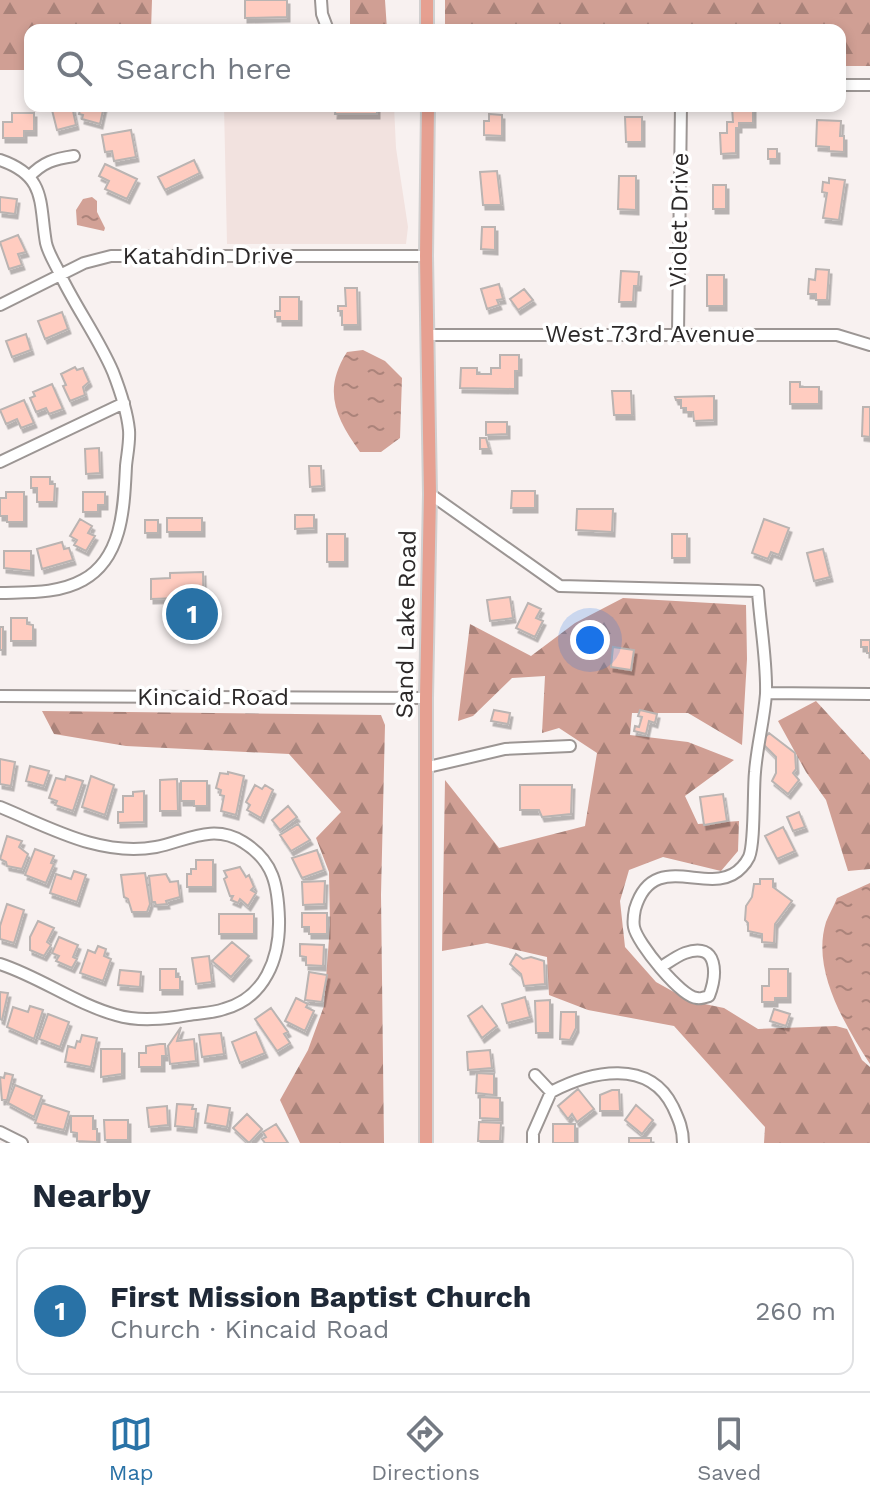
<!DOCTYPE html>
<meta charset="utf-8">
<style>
body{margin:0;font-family:"Work Sans",sans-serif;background:#f6f6f7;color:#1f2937}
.you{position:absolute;left:590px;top:640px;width:28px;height:28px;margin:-20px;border:6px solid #fff;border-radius:50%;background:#1a73e8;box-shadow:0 0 0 12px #1a73e833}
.badge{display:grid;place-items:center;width:52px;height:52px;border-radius:50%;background:#2972a6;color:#fff;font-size:26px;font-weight:700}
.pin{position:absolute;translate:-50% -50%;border:4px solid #fff;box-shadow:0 2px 8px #0006}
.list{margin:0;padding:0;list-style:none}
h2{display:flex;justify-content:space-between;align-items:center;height:104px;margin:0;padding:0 32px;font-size:34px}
h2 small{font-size:26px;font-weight:400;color:#747a83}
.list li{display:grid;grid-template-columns:52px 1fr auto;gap:24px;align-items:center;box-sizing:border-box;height:128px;margin:0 16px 16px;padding:0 16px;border:2px solid #e0e1e3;border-radius:16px}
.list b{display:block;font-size:30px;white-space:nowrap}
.list p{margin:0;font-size:26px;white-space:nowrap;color:#747a83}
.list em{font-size:26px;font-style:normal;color:#747a83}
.icon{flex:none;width:44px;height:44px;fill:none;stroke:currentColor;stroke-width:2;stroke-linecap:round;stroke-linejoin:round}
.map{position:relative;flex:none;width:870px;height:1143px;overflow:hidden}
.search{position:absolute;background:#fff;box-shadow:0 4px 12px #0003;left:24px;right:24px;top:24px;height:88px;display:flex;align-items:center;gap:20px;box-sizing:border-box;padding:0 28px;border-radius:16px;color:#747a83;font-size:30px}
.sheet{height:248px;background:#fff}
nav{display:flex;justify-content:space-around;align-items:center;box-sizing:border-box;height:112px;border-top:2px solid #e0e1e3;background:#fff;font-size:22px;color:#747a83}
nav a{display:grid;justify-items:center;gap:4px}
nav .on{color:#2972a6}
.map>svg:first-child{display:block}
.built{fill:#f2e2df}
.forest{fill:url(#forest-firs)}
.water{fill:url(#water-ripples)}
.building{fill:#ffccc0;stroke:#bab4b2;stroke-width:2;filter:url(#shadow)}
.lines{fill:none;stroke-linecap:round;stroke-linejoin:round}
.minor-casing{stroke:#9c9694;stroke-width:14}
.major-casing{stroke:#d1d0d0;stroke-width:16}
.minor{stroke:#fff;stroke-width:10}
.major{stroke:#e6a091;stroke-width:12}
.labels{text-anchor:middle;stroke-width:7;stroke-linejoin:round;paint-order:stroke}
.street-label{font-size:24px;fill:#2c2929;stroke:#fff}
</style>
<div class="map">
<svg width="870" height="1143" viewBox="0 0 870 1143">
<defs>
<pattern id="forest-firs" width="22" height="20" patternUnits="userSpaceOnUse" patternTransform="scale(2)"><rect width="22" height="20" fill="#d09f94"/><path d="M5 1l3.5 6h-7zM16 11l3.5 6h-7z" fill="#a98279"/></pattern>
<pattern id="water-ripples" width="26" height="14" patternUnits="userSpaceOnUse" patternTransform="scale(2)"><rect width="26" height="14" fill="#d2a196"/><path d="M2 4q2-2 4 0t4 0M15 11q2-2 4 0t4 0" fill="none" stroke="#ab837a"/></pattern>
<filter id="shadow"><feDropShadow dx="2.5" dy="4.5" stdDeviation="0" flood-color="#0004"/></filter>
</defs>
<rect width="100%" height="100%" fill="#f8f1f0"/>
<path class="built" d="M224,106H394L396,148L408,227L406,244H227Z"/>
<path class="forest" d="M0,0H152L151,30H30V70H0Z
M350,0H385L387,30H350Z
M445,0H870V66H840V30H445Z
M623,598L746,605L747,659L742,745L688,713H632L630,735L688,742L734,760L685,796L698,824L739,821L738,851L721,871L663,857L629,870L620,901L625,947L656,982L690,1001L724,1008L758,1029L836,1026L847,1029L862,1060L870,1067V1143H764L765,1127L674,1026L588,1010L549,995L547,957L487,943L442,951L445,780L499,848L585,826L597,753L559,728L542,733L545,676L512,678L473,716L458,721L470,624L531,656L575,623Z
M816,701L870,760V869L848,871L826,800L806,772L778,721Z
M42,711L381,715L385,725L381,895L384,1143H300L280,1100L308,1050L324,1006L330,925L329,872L316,838L341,812L289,754L126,746L54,734Z"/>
<path class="water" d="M92,197L97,201V212L105,228L104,231L77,225L76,210L83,199Z
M363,350L385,361L402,378L400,438L381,452H360C336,418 322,391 347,352Z
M870,883V1064C845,1025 811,970 826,922C829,914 834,906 837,898Z"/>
<path class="building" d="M245,0H287V17L245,18Z
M51,106H72L76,125L57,130Z
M81,106H104L100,124L82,119L83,115L79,114Z
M336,106H377V114H335Z
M753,106V123H739V128H736V153L721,154L720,133H727V122H733L732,107Z
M12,113H34V131H24V138H3V122H12Z
M489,114L502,115V136L484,135V121H489Z
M625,117H642V142H626Z
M817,120L841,121L840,136H844V152L829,151V147L816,146Z
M131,130L136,157L114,161L112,151L105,152L102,135Z
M768,149H777V159H768Z
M194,160L200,173L165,190L158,177Z
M105,164L137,179L127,199L105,189L109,181L99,176Z
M497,171L501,205H483L480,172Z
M619,176H636V210L618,209Z
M829,178L845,180L839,220L823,218L827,193L822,192L823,182L829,183Z
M713,185H726V209H713Z
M0,197L17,199L15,214L0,212Z
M482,227H495V250L481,249Z
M18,235L26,252L18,254L22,265L9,269L0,242Z
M816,269L829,270L827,300H816V294H808L809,279L815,280Z
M621,271L639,272L638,286H634L633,302H619Z
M707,275H724V306H707Z
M499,284L503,299L497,300L499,305L487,309L481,289Z
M345,288H357L358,325H342V311H338V306H346Z
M524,289L533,300L518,310L510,299Z
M280,297H299V321H280V317H275V311H280Z
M62,312L68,329L45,339L38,321Z
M26,334L31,350L12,357L6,341Z
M500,355H519V371H515V389L460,388L461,368H477V374H491V368H500Z
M75,367L77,370L83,368L89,382L83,387L85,395L70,401L63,386L66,385L61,374Z
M790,382H800V387H819V404H790Z
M52,384L63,409L49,414L46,408L36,412L30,398L35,396L33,392Z
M612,391H631L632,415H614Z
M714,396V420L694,421L693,412H686V408H681V400H676L675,397Z
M24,400L34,423L21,428L17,419L6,424L0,410Z
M863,407H870V437L862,436Z
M486,422H507V434L486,435Z
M480,438H486L489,449H480Z
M99,448L100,473L86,474L85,449Z
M309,466H321L322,486L310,487Z
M31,477H50V484H55L54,502H37V488H31Z
M512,491H535V508H511Z
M6,492H24V522H7V516H0V498H6Z
M83,492H105V505H98V512H83Z
M577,509H613L612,532L576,530Z
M295,515H314V528L295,529Z
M167,518H202V532H167Z
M80,519L92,526L88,533L95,536L86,551L74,545L77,540L70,536Z
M764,519L789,528L779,555L771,552L768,559L752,553Z
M145,520H158V533H145Z
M327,534H345V562H327Z
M672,534H687V558H672Z
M62,542L64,549L69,548L73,560L42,569L37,549Z
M823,549L830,577L814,581L807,553Z
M4,551H31V571L4,568Z
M203,572L204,629H180L179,598L151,599V579L170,578V573Z
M510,597L513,618L490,621L487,600Z
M528,603L541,609L536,618L543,621L535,637L516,628Z
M11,618H27V624L33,625V641H11Z
M0,627H3V650H0Z
M861,640H870V653H867V647H861Z
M613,647L634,650L631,670L611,667Z
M494,710L510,713L508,724L491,721Z
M640,710L657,714L655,723L649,721L646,734L634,731L635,726L639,727L642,717L638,716Z
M769,733L795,753L796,769L793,773L799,780L788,794L772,781L776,773V757L761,742Z
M0,759L15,762L11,786L0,784Z
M30,766L49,771L44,786L26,781Z
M228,772L244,776L236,815L221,811L224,796L220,795L221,790L216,788L220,773L228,774Z
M66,776L83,781L73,811L55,805L57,801L49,798L56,778L65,780Z
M91,776L114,785L105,815L82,807Z
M177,779L178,811H160V780Z
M181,781H207V806H194V801H181Z
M255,785L262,789L265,785L273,790L261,818L247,810L250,805L246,802Z
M520,785H572L571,814L542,817L539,810H520Z
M144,791V822L118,823V812H123V796H133V792Z
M723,794L727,821L704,825L700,797Z
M288,806L297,817L280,830L272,820Z
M799,812L805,827L793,831L787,817Z
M298,824L310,840L291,851L280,835Z
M783,827L795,851L777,859L765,836Z
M7,836L22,841L19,847L28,854L22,869L7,866L6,862L0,859Z
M35,849L54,856L51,863L54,864L46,883L25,875Z
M317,850L324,870L302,878L292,858Z
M196,860H213V887H187V874H191V869H196Z
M240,867L246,877L249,875L254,887L251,890L256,893L248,906L240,899L238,903L231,900L233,896H230L224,879L227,877L224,871Z
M74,871L86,875L77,902L50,893L56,874L71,879Z
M145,873L150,904L147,912H132L128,899L124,897L121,875Z
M166,874L170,882L178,881L180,897L166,901L167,904L156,905L155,902H152L149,876Z
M760,879H773V887L792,901L775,924L774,943L762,942V934L748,931V923L745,920L746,906L752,897L754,884H760Z
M325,881L324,904L303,905L302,882Z
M7,904L24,910L14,943L0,939V926Z
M302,913H327V934H309V927H302Z
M219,914H254V934H219Z
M38,921L54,928L47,942L51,945L44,956L30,950V937Z
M59,937L78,945L73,957L77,959L72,968L56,961L59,956L52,953Z
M232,942L249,956L231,977L212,961Z
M300,944L324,945L323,966L306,965V957L300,956Z
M98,946L106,949L104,956L111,959L103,981L80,973L88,950L95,953Z
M516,954L523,959L531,957L544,961L545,984L524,986L521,974L510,964Z
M209,956L212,982L196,984L192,958Z
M160,969H176V977H180V990H160Z
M769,969H788V998H775V1002H762V986H769Z
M120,970L141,972L140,987L118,985Z
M309,972L327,975L322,1002L305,1000Z
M0,992L8,993L2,1020L0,1019Z
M525,997L530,1017L507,1023L502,1004Z
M296,998L308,1004L306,1007L314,1011L305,1031L285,1021Z
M550,1000V1033H536L535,1001Z
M30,1006L43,1010L34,1039L7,1027L13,1007L28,1012Z
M482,1006L497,1026L482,1038L468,1016Z
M271,1008L288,1032L284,1034L290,1043L277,1051L255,1019Z
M774,1009L790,1014L786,1026L770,1021Z
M561,1012H576V1028L570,1040L560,1039Z
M48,1014L69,1022L60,1047L39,1039Z
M181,1027L177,1041L194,1039L196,1061L170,1064L168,1046Z
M256,1032L265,1053L240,1063L232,1042Z
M221,1033L224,1054L202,1057L199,1035Z
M82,1035L97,1038L91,1067L65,1062L68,1046L75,1048L77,1041L80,1042Z
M160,1044H165L166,1056H162V1067H139V1053H146V1046Z
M101,1049H122V1074L101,1077Z
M490,1050L492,1068L468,1070L467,1052Z
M5,1073L13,1075L7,1100L2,1099V1101L0,1077L4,1078Z
M477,1073L494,1074V1095L476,1093Z
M15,1085L42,1096L34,1117L8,1103Z
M578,1089L594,1109L577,1122L572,1114L568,1119L558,1106Z
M612,1090H619L620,1111H600V1095Z
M480,1097L500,1098V1119L480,1118Z
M42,1103L69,1112L64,1130L35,1123Z
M177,1104L193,1105L192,1109H196L194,1128L175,1126Z
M208,1105L230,1108L227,1127L205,1123Z
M636,1105L653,1120L642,1134L625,1120Z
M167,1106L168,1125L149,1127L147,1108Z
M247,1114L262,1129L249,1143L233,1128Z
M71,1116H93V1129H97V1142L77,1141V1133L71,1132Z
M104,1120H128V1140H105Z
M479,1122L501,1123L500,1141H478Z
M276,1124L288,1143H265L262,1139L266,1137L263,1132Z
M553,1124H575V1143H553Z
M629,1138H651V1143H629Z"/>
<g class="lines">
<g class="minor-casing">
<path id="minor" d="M321,0L322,14L328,30
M840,85H870
M0,160C47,176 39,203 46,243C48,252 54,262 58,270C74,305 98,337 113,372C120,390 127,411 129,430C130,442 127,455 126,466C124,506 123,558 83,580C58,594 27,592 0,593
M29,177C43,162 54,159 74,156
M0,305L84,263L111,256H426
M678,334L681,106
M428,335H837L870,345
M0,462L124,403
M430,494L560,586L758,591C760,624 767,660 766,694C764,720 757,746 755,772C753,791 755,843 749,857C747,861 745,864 742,867C712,901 654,845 635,909C634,914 633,922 634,927C637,943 681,997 697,998C700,999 706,997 709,996C717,975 719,941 685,953C677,956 669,962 661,967
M766,693L870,694
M0,696L426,698
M428,767L505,749L570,746
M0,807C49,827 100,857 156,847C186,841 213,823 243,842C274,861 278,886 279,919C280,958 265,998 224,1009C213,1013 200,1013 188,1015C165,1019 139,1022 116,1015C76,1004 40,977 0,964
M535,1075L551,1092
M0,1132L22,1143
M533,1143V1133L551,1092C591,1071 649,1058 673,1107C679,1120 683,1129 683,1143"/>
</g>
<g class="major-casing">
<path id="major" d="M427,0V30
M426,1143V698L430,494L426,256L428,106"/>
</g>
<use href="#minor" class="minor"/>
<use href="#major" class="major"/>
</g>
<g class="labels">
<g class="street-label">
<text transform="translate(679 220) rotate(-89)" y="8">Violet Drive</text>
<text x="208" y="264">Katahdin Drive</text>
<text x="650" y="342">West 73rd Avenue</text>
<text transform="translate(406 624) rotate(-89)" y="8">Sand Lake Road</text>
<text x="213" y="705">Kincaid Road</text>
</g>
</g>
</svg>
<div class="you"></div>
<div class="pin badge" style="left:192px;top:614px">1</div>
<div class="search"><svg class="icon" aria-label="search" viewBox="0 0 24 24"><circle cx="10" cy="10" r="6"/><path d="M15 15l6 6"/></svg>Search here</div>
</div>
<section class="sheet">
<h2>Nearby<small></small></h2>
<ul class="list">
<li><span class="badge">1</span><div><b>First Mission Baptist Church</b><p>Church · Kincaid Road</p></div><em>260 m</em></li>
</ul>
</section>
<nav>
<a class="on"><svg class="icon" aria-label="map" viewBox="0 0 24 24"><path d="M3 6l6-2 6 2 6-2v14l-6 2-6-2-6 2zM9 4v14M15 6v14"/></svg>Map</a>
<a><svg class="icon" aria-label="directions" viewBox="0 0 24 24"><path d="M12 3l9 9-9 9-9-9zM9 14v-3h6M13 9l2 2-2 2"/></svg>Directions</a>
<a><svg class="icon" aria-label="saved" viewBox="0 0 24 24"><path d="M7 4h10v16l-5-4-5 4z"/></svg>Saved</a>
</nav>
